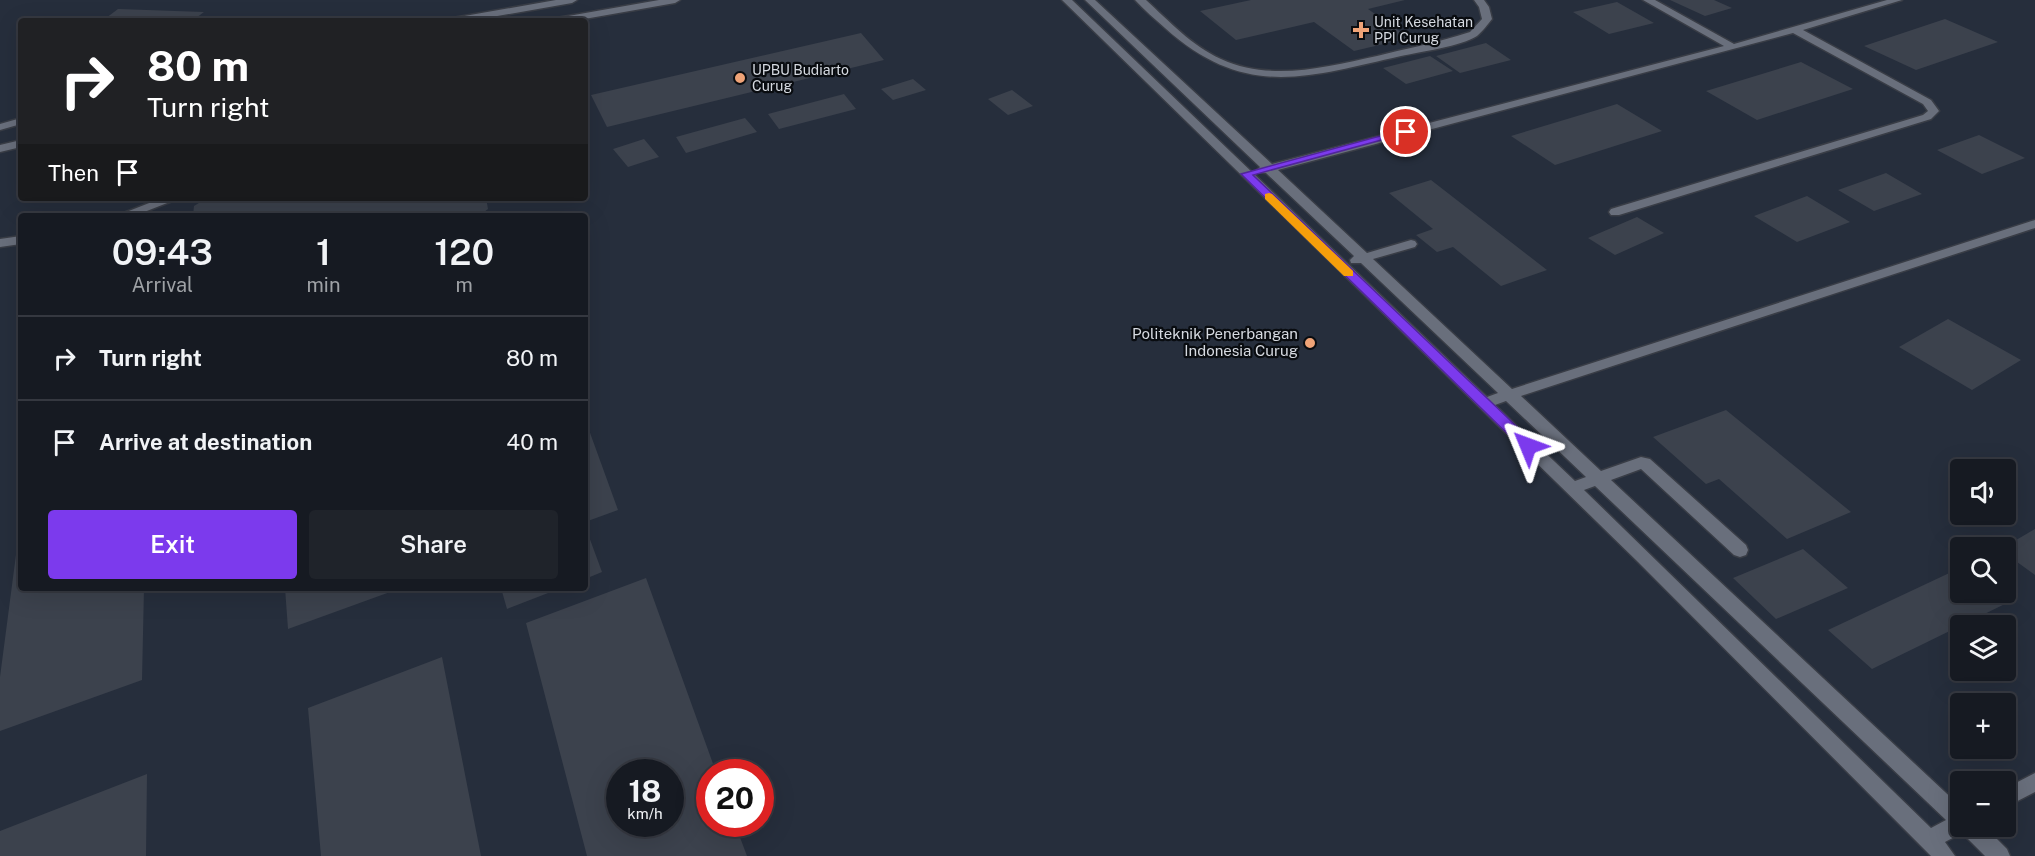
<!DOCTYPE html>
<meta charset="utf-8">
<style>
:root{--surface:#161a22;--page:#1f232a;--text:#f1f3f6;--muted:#9ea1a5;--line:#353840;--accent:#7c3aed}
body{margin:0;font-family:"Public Sans",sans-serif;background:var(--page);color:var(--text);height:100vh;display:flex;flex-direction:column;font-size:22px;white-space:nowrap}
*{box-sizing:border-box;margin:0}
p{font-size:20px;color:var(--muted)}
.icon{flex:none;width:33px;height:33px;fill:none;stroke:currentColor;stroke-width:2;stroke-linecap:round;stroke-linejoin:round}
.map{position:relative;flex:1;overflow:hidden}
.sheet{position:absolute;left:18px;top:213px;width:570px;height:378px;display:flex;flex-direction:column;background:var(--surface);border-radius:6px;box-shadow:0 6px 24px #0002,0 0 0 2px var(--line)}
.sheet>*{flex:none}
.hud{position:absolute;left:18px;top:18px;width:570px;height:183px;border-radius:6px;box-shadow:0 6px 24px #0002,0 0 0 2px var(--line);background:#202124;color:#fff;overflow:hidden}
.buttons{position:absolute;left:1950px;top:459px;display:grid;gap:12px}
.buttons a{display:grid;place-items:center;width:66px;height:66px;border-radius:6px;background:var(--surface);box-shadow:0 6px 24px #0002,0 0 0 2px var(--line);font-size:30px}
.speed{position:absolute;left:606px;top:759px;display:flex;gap:12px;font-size:30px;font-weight:700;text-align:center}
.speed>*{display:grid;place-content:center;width:78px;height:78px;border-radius:50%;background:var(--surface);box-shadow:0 6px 24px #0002,0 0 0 2px var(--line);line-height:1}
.speed small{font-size:15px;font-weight:400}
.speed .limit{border:9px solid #d22;background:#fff;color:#111}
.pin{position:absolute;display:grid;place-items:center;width:51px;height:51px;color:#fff;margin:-26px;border:3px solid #fff;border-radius:50%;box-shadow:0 2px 6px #0007}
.me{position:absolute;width:66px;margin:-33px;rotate:314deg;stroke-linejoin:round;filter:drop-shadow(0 0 4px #0008)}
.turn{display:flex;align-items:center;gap:21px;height:126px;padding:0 30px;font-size:27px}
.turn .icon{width:78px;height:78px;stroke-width:2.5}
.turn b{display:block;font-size:42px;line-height:51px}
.then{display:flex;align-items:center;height:57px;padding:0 30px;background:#0003;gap:12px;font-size:22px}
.eta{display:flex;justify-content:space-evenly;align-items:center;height:102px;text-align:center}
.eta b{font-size:36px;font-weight:600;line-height:42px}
.action{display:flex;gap:12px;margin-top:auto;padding:12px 30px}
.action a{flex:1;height:69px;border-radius:6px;background:var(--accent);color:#fff;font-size:24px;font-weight:600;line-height:69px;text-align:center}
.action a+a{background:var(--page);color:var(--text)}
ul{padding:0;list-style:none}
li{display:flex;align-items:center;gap:18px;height:84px;padding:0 30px;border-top:2px solid var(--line)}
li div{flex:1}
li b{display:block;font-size:22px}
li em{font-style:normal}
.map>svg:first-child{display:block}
.built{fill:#262e3c;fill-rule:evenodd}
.building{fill:#3c424d;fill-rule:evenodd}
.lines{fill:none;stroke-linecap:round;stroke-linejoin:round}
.service-casing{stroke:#393d46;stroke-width:3}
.service{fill:#696f7c;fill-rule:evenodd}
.route{fill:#7c3aed;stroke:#51269a;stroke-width:1.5}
.slow{fill:#f59e0b}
.poi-dot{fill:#efa377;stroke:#090c10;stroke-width:2}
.labels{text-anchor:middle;stroke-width:4.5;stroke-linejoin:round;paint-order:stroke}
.far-poi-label{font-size:14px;fill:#d6dae1;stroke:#090c10;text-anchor:start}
.poi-label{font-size:15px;fill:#d6dae1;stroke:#090c10;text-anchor:end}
</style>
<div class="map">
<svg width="2035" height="856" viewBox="0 0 2035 856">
<rect width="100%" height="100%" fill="#1d222d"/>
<!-- built -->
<path class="built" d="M 0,0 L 2035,0 L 2035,856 L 0,856 ZM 21,21 L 585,21 L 585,198 L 21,198 ZM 21,216 L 585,216 L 585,588 L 21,588 ZM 1960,470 L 2006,470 L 2006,514 L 1960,514 ZM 1960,548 L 2006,548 L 2006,592 L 1960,592 ZM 1960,626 L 2006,626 L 2006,670 L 1960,670 ZM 1960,704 L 2006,704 L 2006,748 L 1960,748 ZM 620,772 L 670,772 L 670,824 L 620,824 ZM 710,772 L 760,772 L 760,824 L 710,824 ZM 1960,782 L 2006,782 L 2006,826 L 1960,826 Z"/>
<!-- building -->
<path class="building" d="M 1251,0 L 1405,0 L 1368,9 L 1409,38 L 1354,51 L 1314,22 L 1236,40 L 1200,11 Z
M 1670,0 L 1714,0 L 1732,8 L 1705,16 Z
M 1617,2 L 1654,23 L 1609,34 L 1573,12 Z
M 118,9 L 204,12 L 192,21 L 102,21 Z
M 1945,19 L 1998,42 L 1916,70 L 1864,46 Z
M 861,33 L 884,60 L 607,127 L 591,95 Z
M 1486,43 L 1511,60 L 1460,73 L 1436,56 Z
M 1430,56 L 1453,71 L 1406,84 L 1383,68 Z
M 1801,62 L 1853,89 L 1757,120 L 1706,91 Z
M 913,79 L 926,90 L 893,100 L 881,89 Z
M 1012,90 L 1033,106 L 1008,115 L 988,99 Z
M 844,94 L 856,109 L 779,129 L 768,114 Z
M 1617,104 L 1662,131 L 1555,165 L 1511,136 Z
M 745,118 L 757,132 L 686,153 L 676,137 Z
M 1979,135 L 2025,158 L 1982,174 L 1937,150 Z
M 644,139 L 659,157 L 628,167 L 613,149 Z
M 1886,173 L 1922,194 L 1874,211 L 1838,190 Z
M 1431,180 L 1547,270 L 1501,286 L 1453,247 L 1437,252 L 1416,235 L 1433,229 L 1389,193 Z
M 1807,196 L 1850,222 L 1797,242 L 1754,216 Z
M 207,198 L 486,198 L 488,209 L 479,216 L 193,216 L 194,206 Z
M 1637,217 L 1664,233 L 1615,255 L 1588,238 Z
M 1948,319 L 2021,360 L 1972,390 L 1899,347 Z
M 1726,410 L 1851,512 L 1787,539 L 1719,479 L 1706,484 L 1653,437 Z
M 585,419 L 618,510 L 585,522 Z
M 20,524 L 21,588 L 144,588 L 142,680 L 0,731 L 0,677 Z
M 2035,529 L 2035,575 L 2006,554 L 2006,546 Z
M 588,534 L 602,572 L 585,579 L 585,535 Z
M 1803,549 L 1848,588 L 1776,619 L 1733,578 Z
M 1960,568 L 1960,592 L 2001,592 L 2011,601 L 1872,669 L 1828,630 Z
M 646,578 L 716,772 L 710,772 L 710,824 L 735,824 L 747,856 L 587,856 L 526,623 ZM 620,772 L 670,772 L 670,824 L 620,824 Z
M 285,588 L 401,588 L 288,629 Z
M 501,588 L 561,588 L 507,609 Z
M 442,657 L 481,856 L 321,856 L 308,708 Z
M 147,774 L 146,856 L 0,856 L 0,831 Z"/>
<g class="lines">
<defs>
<path id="service" d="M 556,0 L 577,0 L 572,3 L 469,21 L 448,21 L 453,18 Z
M 659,0 L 680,0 L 675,3 L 573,21 L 552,21 L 557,18 Z
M 1062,0 L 1072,0 L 1487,397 L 1498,393 L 1361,263 L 1351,263 L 1350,260 L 1354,256 L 1266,173 L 1259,172 L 1257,170 L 1260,167 L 1085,0 L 1095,0 L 1272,164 L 1724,46 L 1643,0 L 1655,0 L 1734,44 L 1887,0 L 1902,0 L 1803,30 L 1931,100 L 1939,111 L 1931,119 L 1619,215 L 1611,215 L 1609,212 L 1611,209 L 1923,115 L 1928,111 L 1923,104 L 1793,33 L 1278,170 L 1367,253 L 1411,240 L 1415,241 L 1417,244 L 1415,247 L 1373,259 L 1512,389 L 2035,220 L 2035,228 L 1521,396 L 1601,471 L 1641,457 L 1650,459 L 1746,545 L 1748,550 L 1746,555 L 1740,557 L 1734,555 L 1641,469 L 1611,480 L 1960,806 L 1960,826 L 1984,826 L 2007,849 L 2010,856 L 1985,856 L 1962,833 L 1945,842 L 1955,856 L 1931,856 L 1638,562 ZM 1506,401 L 1586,477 L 1575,481 L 1495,405 ZM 1595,486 L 1946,820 L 1931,828 L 1584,490 Z
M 1135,0 L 1146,0 C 1169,21 1192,46 1221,59 C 1271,82 1326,67 1377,56 C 1404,49 1431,44 1457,36 L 1470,32 L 1482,19 L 1479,7 L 1474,0 L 1484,0 L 1489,7 L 1492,19 C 1488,24 1482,32 1477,36 C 1462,46 1420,52 1401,56 C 1308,77 1245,100 1165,28 C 1155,19 1144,10 1135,0 Z
M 21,118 L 21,124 L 0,130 L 0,124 Z
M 21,140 L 21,147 L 0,152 L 0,145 Z
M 162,198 L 180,198 L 134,216 L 116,216 Z
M 21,236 L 21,244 L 0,247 L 0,239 Z
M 2035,773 L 2035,792 L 2006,807 L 2006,788 Z"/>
</defs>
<!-- service casing -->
<use href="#service" class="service-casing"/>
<!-- service -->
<use href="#service" class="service"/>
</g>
<!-- route -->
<path class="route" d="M 1402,130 L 1411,132 L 1253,175 L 1533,442 L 1535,446 L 1533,449 L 1523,449 L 1241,174 Z"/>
<!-- slow -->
<path class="slow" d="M 1269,193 L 1272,194 L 1353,271 L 1353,276 L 1344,276 L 1265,199 L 1265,194 Z"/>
<!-- markers -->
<g class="poi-dot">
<path d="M1358 21h6v6h6v6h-6v6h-6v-6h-6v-6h6z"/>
<circle cx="740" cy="78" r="6"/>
<circle cx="1310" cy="343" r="6"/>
</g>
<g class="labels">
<!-- far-poi labels -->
<g class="far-poi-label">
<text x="1374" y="27">Unit Kesehatan<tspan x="1374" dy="16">PPI Curug</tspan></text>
<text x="752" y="75">UPBU Budiarto<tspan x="752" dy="16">Curug</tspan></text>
</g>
<!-- poi labels -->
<g class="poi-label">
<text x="1298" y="339">Politeknik Penerbangan<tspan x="1298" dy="17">Indonesia Curug</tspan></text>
</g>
</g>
</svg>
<div class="buttons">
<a><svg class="icon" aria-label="sound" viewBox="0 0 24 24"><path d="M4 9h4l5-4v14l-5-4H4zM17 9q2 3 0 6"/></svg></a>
<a><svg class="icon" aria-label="search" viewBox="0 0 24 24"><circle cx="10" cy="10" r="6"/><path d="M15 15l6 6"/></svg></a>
<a><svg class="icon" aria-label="layers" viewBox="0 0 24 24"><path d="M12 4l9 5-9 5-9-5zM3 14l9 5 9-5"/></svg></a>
<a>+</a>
<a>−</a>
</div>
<div class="speed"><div>18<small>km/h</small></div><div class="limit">20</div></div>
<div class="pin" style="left:1406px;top:132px;background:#d93025"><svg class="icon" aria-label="arrive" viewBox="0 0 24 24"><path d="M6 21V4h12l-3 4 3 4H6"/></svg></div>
<svg class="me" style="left:1528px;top:446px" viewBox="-20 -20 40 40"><path d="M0-17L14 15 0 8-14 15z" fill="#7c3aed" stroke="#fff" stroke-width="4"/></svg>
<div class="hud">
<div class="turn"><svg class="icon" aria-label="right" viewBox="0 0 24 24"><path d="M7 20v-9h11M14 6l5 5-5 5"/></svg><div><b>80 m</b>Turn right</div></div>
<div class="then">Then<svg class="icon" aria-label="arrive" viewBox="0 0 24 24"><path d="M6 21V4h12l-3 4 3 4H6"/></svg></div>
</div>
<section class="sheet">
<div class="eta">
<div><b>09:43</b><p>Arrival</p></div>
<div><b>1</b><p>min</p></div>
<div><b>120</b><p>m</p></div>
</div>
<ul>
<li><svg class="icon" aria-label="right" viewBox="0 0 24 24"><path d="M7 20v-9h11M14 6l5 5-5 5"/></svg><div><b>Turn right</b></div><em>80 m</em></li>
<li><svg class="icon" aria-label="arrive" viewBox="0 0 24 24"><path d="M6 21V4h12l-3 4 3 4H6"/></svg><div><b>Arrive at destination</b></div><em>40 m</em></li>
</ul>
<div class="action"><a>Exit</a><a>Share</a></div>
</section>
</div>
